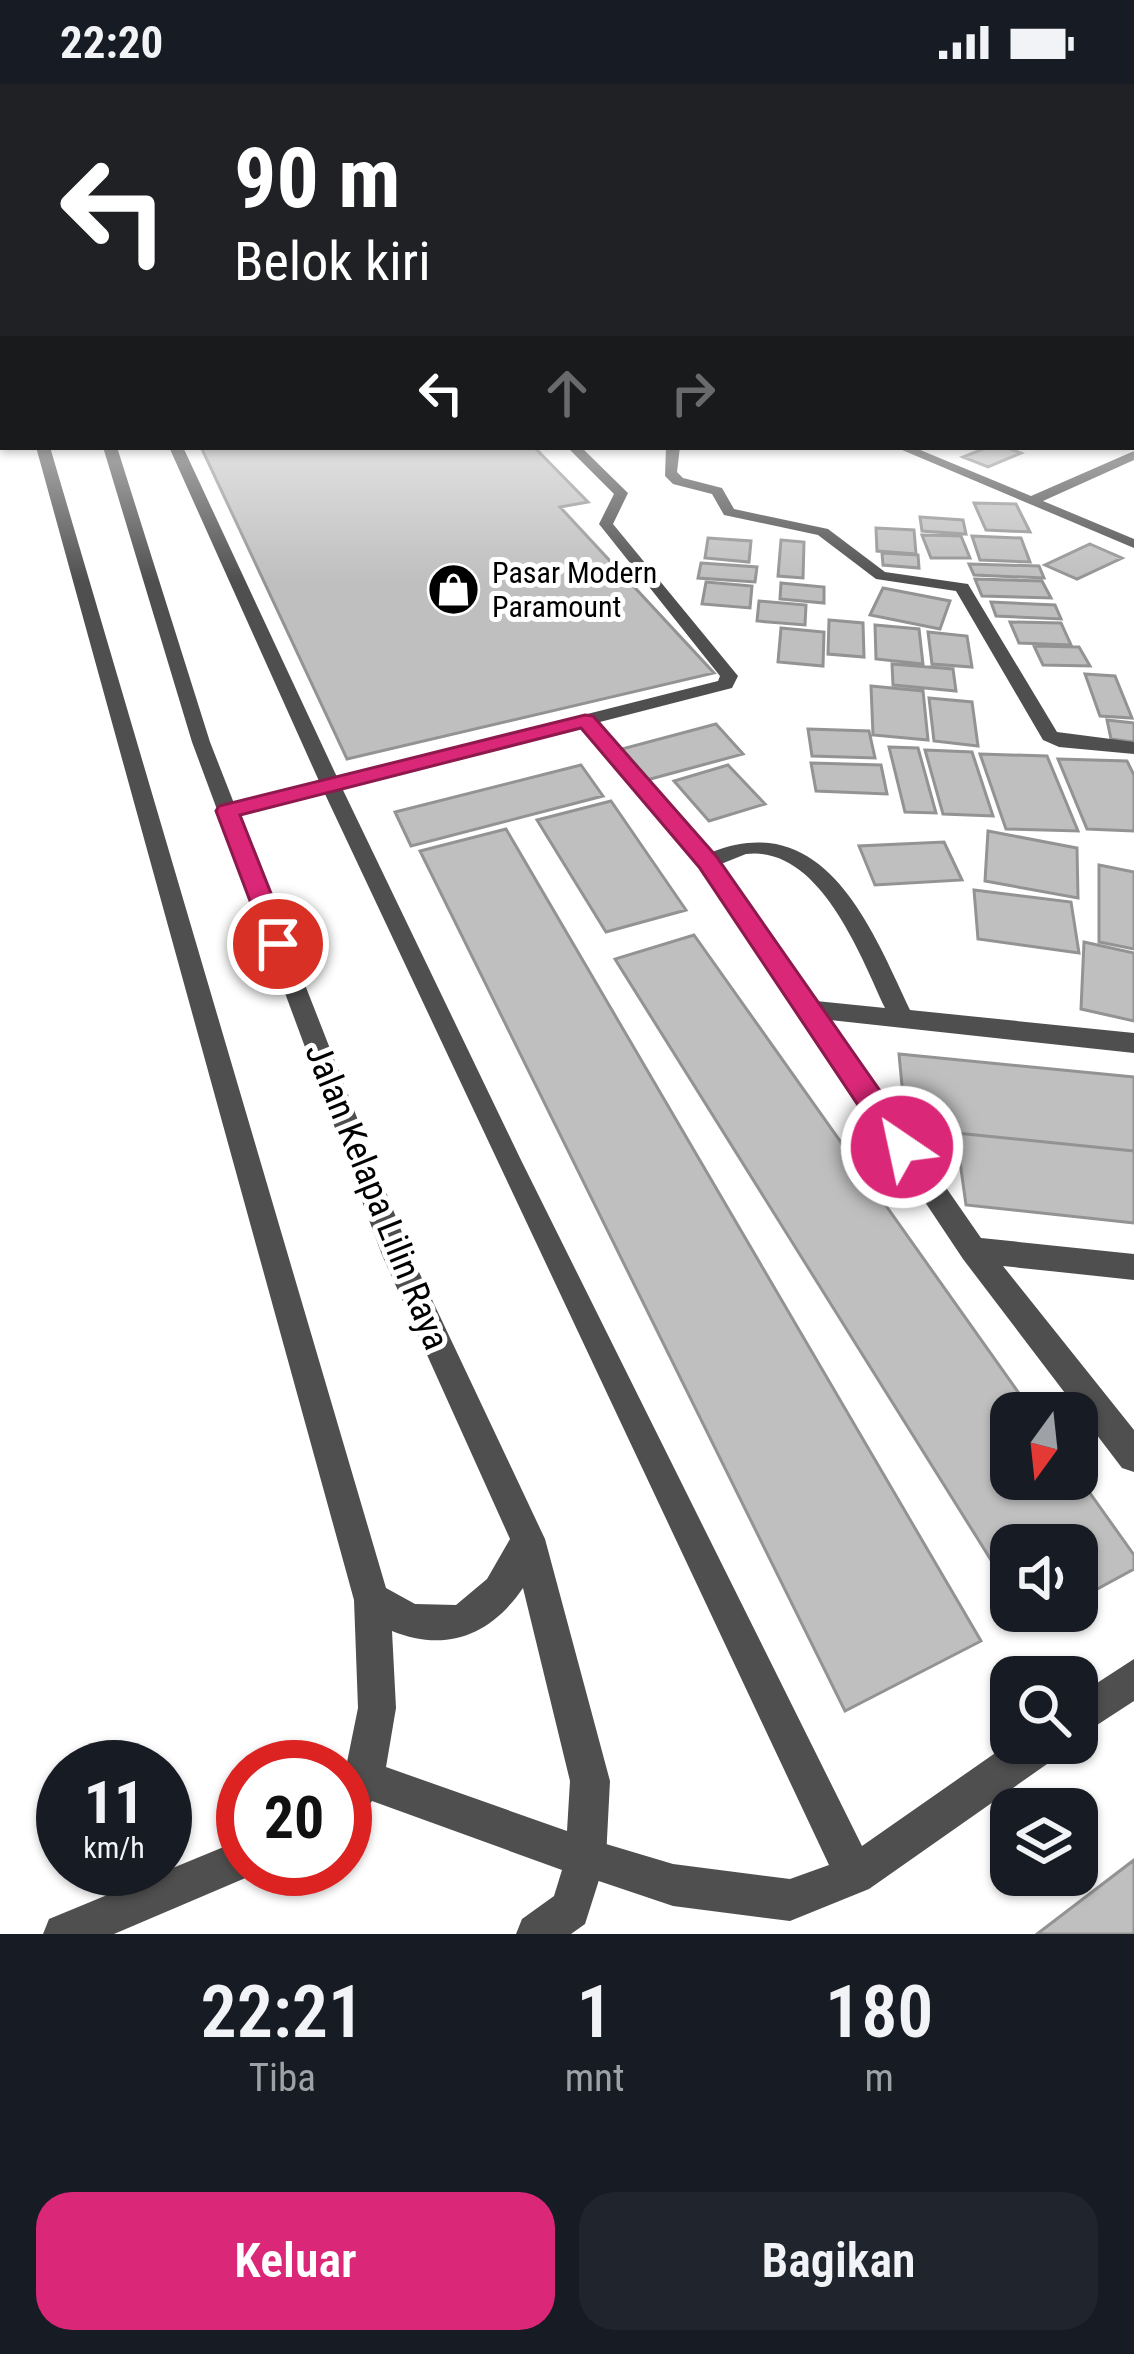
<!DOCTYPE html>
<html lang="id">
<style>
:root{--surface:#171b24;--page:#20242c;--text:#f1f3f6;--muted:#9ea1a6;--accent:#db2777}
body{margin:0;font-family:"Roboto Condensed",sans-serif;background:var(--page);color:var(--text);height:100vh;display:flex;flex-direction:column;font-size:45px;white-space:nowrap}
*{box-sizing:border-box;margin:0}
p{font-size:39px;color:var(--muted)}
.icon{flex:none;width:66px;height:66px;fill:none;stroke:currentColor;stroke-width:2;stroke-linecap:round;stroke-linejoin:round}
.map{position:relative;height:1850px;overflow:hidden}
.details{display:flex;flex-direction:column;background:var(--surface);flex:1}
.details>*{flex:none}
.top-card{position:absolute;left:0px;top:0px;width:1134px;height:366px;box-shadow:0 3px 9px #0004;background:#202124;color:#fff;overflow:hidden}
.needle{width:78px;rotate:195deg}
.tools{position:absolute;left:990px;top:1308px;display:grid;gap:24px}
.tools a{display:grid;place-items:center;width:108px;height:108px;border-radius:24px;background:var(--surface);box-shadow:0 3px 9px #0004;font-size:60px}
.speed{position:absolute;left:36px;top:1656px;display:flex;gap:24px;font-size:60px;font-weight:700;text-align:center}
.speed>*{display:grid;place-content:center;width:156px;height:156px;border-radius:50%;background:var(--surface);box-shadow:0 3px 9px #0004;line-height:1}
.speed small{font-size:30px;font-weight:400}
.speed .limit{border:18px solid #d22;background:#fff;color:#111}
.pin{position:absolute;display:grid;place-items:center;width:102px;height:102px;color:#fff;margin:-51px;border:6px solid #fff;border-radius:50%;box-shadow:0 3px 12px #0007}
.me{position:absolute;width:132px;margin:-66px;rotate:326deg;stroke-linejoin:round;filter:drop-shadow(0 0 9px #0008)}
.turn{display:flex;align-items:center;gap:42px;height:252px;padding:0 36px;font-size:54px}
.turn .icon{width:156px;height:156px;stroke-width:2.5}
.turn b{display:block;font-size:84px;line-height:102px}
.lanes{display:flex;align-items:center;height:114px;padding:0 36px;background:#0003;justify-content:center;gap:60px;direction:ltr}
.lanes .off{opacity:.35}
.eta{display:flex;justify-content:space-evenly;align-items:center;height:204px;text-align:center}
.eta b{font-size:72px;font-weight:600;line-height:84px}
.cta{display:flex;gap:24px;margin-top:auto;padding:24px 36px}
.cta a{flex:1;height:138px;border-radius:36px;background:var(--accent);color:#fff;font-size:48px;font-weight:600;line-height:138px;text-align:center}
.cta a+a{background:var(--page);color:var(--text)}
.status{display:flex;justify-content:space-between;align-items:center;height:84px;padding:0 60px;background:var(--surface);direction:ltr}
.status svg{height:33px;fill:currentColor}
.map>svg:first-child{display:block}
.building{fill:#bfbfbf;stroke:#939393;stroke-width:3}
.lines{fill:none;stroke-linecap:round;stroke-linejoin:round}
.service{fill:#4f4f4f;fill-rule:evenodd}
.minor{fill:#4f4f4f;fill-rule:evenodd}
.tertiary{fill:#4f4f4f;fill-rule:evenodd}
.route{fill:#db2777;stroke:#8e194d;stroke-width:3}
.labels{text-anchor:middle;stroke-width:10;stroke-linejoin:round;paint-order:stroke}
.far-poi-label{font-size:30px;fill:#000;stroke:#fff;text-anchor:start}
.street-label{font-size:36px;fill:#000;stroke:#fff}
</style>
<div class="status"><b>22:20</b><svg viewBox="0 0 49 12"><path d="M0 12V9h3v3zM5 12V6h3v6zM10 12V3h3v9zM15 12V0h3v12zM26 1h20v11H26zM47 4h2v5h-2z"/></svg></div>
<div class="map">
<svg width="1134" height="1850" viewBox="0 0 1134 1850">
<rect width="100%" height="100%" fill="#fff"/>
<!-- building -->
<path class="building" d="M 201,363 L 534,363 L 588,418 L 560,423 L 714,589 L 347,675 Z
M 988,363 L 1005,363 L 1021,369 L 988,383 L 963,373 Z
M 974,419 L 1016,420 L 1030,448 L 986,446 Z
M 920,433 L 963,436 L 966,450 L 922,447 Z
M 876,444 L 914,446 L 916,470 L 877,467 Z
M 922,451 L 961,452 L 970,474 L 931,474 Z
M 972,452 L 1021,454 L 1030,478 L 980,476 Z
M 708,454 L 751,457 L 749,478 L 705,474 Z
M 781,456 L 804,458 L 803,494 L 778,492 Z
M 1090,460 L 1122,474 L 1077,495 L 1045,481 Z
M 882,469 L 918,471 L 919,484 L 883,481 Z
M 701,479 L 757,483 L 755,498 L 698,494 Z
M 969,480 L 1039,482 L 1044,494 L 974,491 Z
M 975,495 L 1042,497 L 1051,514 L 982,512 Z
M 706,498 L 752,502 L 750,524 L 702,520 Z
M 781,499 L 824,503 L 824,519 L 780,515 Z
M 883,504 L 950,517 L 940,545 L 870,531 Z
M 759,517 L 806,521 L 805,541 L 757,537 Z
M 991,518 L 1055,521 L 1061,535 L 996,532 Z
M 829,536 L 863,539 L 864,573 L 828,570 Z
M 1010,538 L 1061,539 L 1071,561 L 1019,559 Z
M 875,541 L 919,545 L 923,580 L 876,575 Z
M 781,544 L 824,548 L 823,582 L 778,578 Z
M 928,548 L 967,552 L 972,583 L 932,580 Z
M 1034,562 L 1079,563 L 1090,582 L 1043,581 Z
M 892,580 L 953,585 L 956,607 L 893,601 Z
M 1085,590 L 1115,592 L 1132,634 L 1100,632 Z
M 871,602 L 923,607 L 928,656 L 873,651 Z
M 929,614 L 972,618 L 978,662 L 934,657 Z
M 1107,636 L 1134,639 L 1134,658 L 1111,655 Z
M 716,640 L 743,670 L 643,697 L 618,666 Z
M 808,645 L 869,647 L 875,674 L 812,672 Z
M 889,663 L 918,664 L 936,729 L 905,728 Z
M 925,666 L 972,668 L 993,732 L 943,730 Z
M 980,670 L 1047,672 L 1078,747 L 1006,745 Z
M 1058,675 L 1127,677 L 1134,691 L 1134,747 L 1087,745 Z
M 811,679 L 881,681 L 887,710 L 816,707 Z
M 581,681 L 603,712 L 411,762 L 395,728 Z
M 728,681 L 765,720 L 709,737 L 674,697 Z
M 611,717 L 686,826 L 606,848 L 537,736 Z
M 506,745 L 981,1557 L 845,1627 L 420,767 Z
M 988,747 L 1077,764 L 1078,814 L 985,797 Z
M 944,758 L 962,796 L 875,801 L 859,762 Z
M 1099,781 L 1134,788 L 1134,865 L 1099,858 Z
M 974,806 L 1071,818 L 1079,869 L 978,855 Z
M 694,851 L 1033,1329 L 1011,1329 L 1011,1395 L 1077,1395 L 1077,1391 L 1134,1471 L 1134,1485 L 1077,1516 L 1077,1461 L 1011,1461 L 1011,1508 L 615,875 Z
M 1084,858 L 1134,869 L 1134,937 L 1081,925 Z
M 899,970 L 1134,993 L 1134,1067 L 906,1044 Z
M 956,1049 L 1134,1067 L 1134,1139 L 966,1121 Z
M 1134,1776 L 1134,1850 L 1037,1850 Z"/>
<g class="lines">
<!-- service -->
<path class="service" d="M 1131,292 L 1134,292 L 1134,300 L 1131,300 Z
M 169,363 L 183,363 L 337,693 L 718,597 L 720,592 L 599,440 L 614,410 L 567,363 L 581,363 L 628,409 L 613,440 L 738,592 L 732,604 L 596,639 L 712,768 C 825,724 871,843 910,926 L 1134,949 L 1134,969 L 830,936 L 981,1154 L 1134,1170 L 1134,1196 L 1003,1182 L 1134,1346 L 1134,1388 L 1122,1384 L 963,1175 L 701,782 L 580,643 L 342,704 L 520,1074 L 862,1762 L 1011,1658 L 1062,1659 L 1057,1673 L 869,1805 L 790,1837 L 673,1822 L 572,1788 L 566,1774 L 572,1760 L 586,1754 L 673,1780 L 790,1795 L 829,1781 L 324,708 L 227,733 L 217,727 L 220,722 L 319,697 ZM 746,770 C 819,761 860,870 885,924 L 816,917 L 721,780 Z
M 1134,1575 L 1134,1617 L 1077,1654 L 1077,1612 Z"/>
<!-- minor -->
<path class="minor" d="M 1131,265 L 1134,265 L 1134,272 L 1131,272 Z
M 666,363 L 680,363 L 677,388 L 683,394 L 722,404 L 734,425 L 828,445 L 885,488 L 968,500 L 1057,648 L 1134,658 L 1134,670 L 1059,663 L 1043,656 L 956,507 L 876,495 L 818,451 L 724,431 L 712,410 L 673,400 L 665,392 Z
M 895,363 L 913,363 L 1031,412 L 1134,367 L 1134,376 L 1043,417 L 1134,455 L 1134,464 Z"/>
<!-- tertiary -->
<path class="tertiary" d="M 36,363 L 50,363 L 386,1504 L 415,1520 L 456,1521 L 487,1495 L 510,1455 L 382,1171 L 192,658 L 103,363 L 117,363 L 210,658 L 410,1169 L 545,1455 L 610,1697 L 606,1774 L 585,1840 L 571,1850 L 516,1850 L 522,1835 L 554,1812 L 562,1786 L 372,1717 L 359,1736 L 345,1742 L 345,1688 L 358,1624 L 354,1516 ZM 523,1504 L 570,1697 L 567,1747 L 386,1683 L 396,1624 L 392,1547 C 446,1569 491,1551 523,1504 Z
M 243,1755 L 243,1785 L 259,1785 L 257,1789 L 114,1850 L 43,1850 L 49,1835 Z"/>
</g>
<!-- sky -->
<linearGradient id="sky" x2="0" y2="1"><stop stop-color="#8aabca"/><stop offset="0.48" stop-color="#fff"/><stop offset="1" stop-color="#fff" stop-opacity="0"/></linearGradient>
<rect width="1134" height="498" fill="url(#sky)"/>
<!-- route -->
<path class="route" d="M 585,631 L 593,632 L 716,772 L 913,1054 L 918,1063 L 913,1072 L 902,1076 L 892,1072 L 699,783 L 581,644 L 240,731 L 291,860 L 287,867 L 269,867 L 216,727 L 219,722 Z"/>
<!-- icons -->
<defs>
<symbol id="shop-disc" viewBox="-11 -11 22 22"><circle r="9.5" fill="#000" stroke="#fff"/><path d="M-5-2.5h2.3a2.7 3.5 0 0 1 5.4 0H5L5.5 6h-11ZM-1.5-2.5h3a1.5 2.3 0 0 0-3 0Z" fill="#fff"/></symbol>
</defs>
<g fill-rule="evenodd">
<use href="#shop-disc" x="424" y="476" width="59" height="59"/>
</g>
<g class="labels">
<!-- far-poi labels -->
<g class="far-poi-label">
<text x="492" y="499">Pasar Modern<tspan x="492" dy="34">Paramount</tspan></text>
</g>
<!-- street labels -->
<g class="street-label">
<text transform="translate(378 1112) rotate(68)" y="13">Jalan Kelapa Lilin Raya</text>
</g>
</g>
</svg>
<div class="tools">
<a><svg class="needle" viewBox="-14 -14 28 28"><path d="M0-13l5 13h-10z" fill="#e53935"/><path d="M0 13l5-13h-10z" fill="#9ea1a6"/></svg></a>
<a><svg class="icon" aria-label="sound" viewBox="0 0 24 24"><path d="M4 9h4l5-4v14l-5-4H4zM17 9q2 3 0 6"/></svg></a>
<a><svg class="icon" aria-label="search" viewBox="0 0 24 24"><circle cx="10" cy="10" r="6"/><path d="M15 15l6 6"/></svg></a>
<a><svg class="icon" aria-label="layers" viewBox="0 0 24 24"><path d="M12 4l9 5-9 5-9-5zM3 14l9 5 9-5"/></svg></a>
</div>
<div class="speed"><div>11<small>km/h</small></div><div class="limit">20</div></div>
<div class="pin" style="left:278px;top:860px;background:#d93025"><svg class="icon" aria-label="arrive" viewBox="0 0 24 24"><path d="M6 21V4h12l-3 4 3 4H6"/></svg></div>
<svg class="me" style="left:902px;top:1063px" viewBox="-20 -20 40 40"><circle r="17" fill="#db2777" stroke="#fff" stroke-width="3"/><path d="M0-11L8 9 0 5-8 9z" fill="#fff"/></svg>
<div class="top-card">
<div class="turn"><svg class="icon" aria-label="left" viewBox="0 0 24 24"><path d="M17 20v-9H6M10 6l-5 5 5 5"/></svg><div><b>90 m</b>Belok kiri</div></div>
<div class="lanes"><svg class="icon" aria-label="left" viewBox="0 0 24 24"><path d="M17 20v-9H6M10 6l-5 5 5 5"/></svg><svg class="icon off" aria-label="ahead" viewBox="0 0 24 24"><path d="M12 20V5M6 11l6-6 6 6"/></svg><svg class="icon off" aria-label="right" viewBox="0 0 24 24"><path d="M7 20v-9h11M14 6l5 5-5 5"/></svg></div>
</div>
</div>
<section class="details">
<div class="eta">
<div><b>22:21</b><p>Tiba</p></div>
<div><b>1</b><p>mnt</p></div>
<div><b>180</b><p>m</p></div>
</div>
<div class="cta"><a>Keluar</a><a>Bagikan</a></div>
</section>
